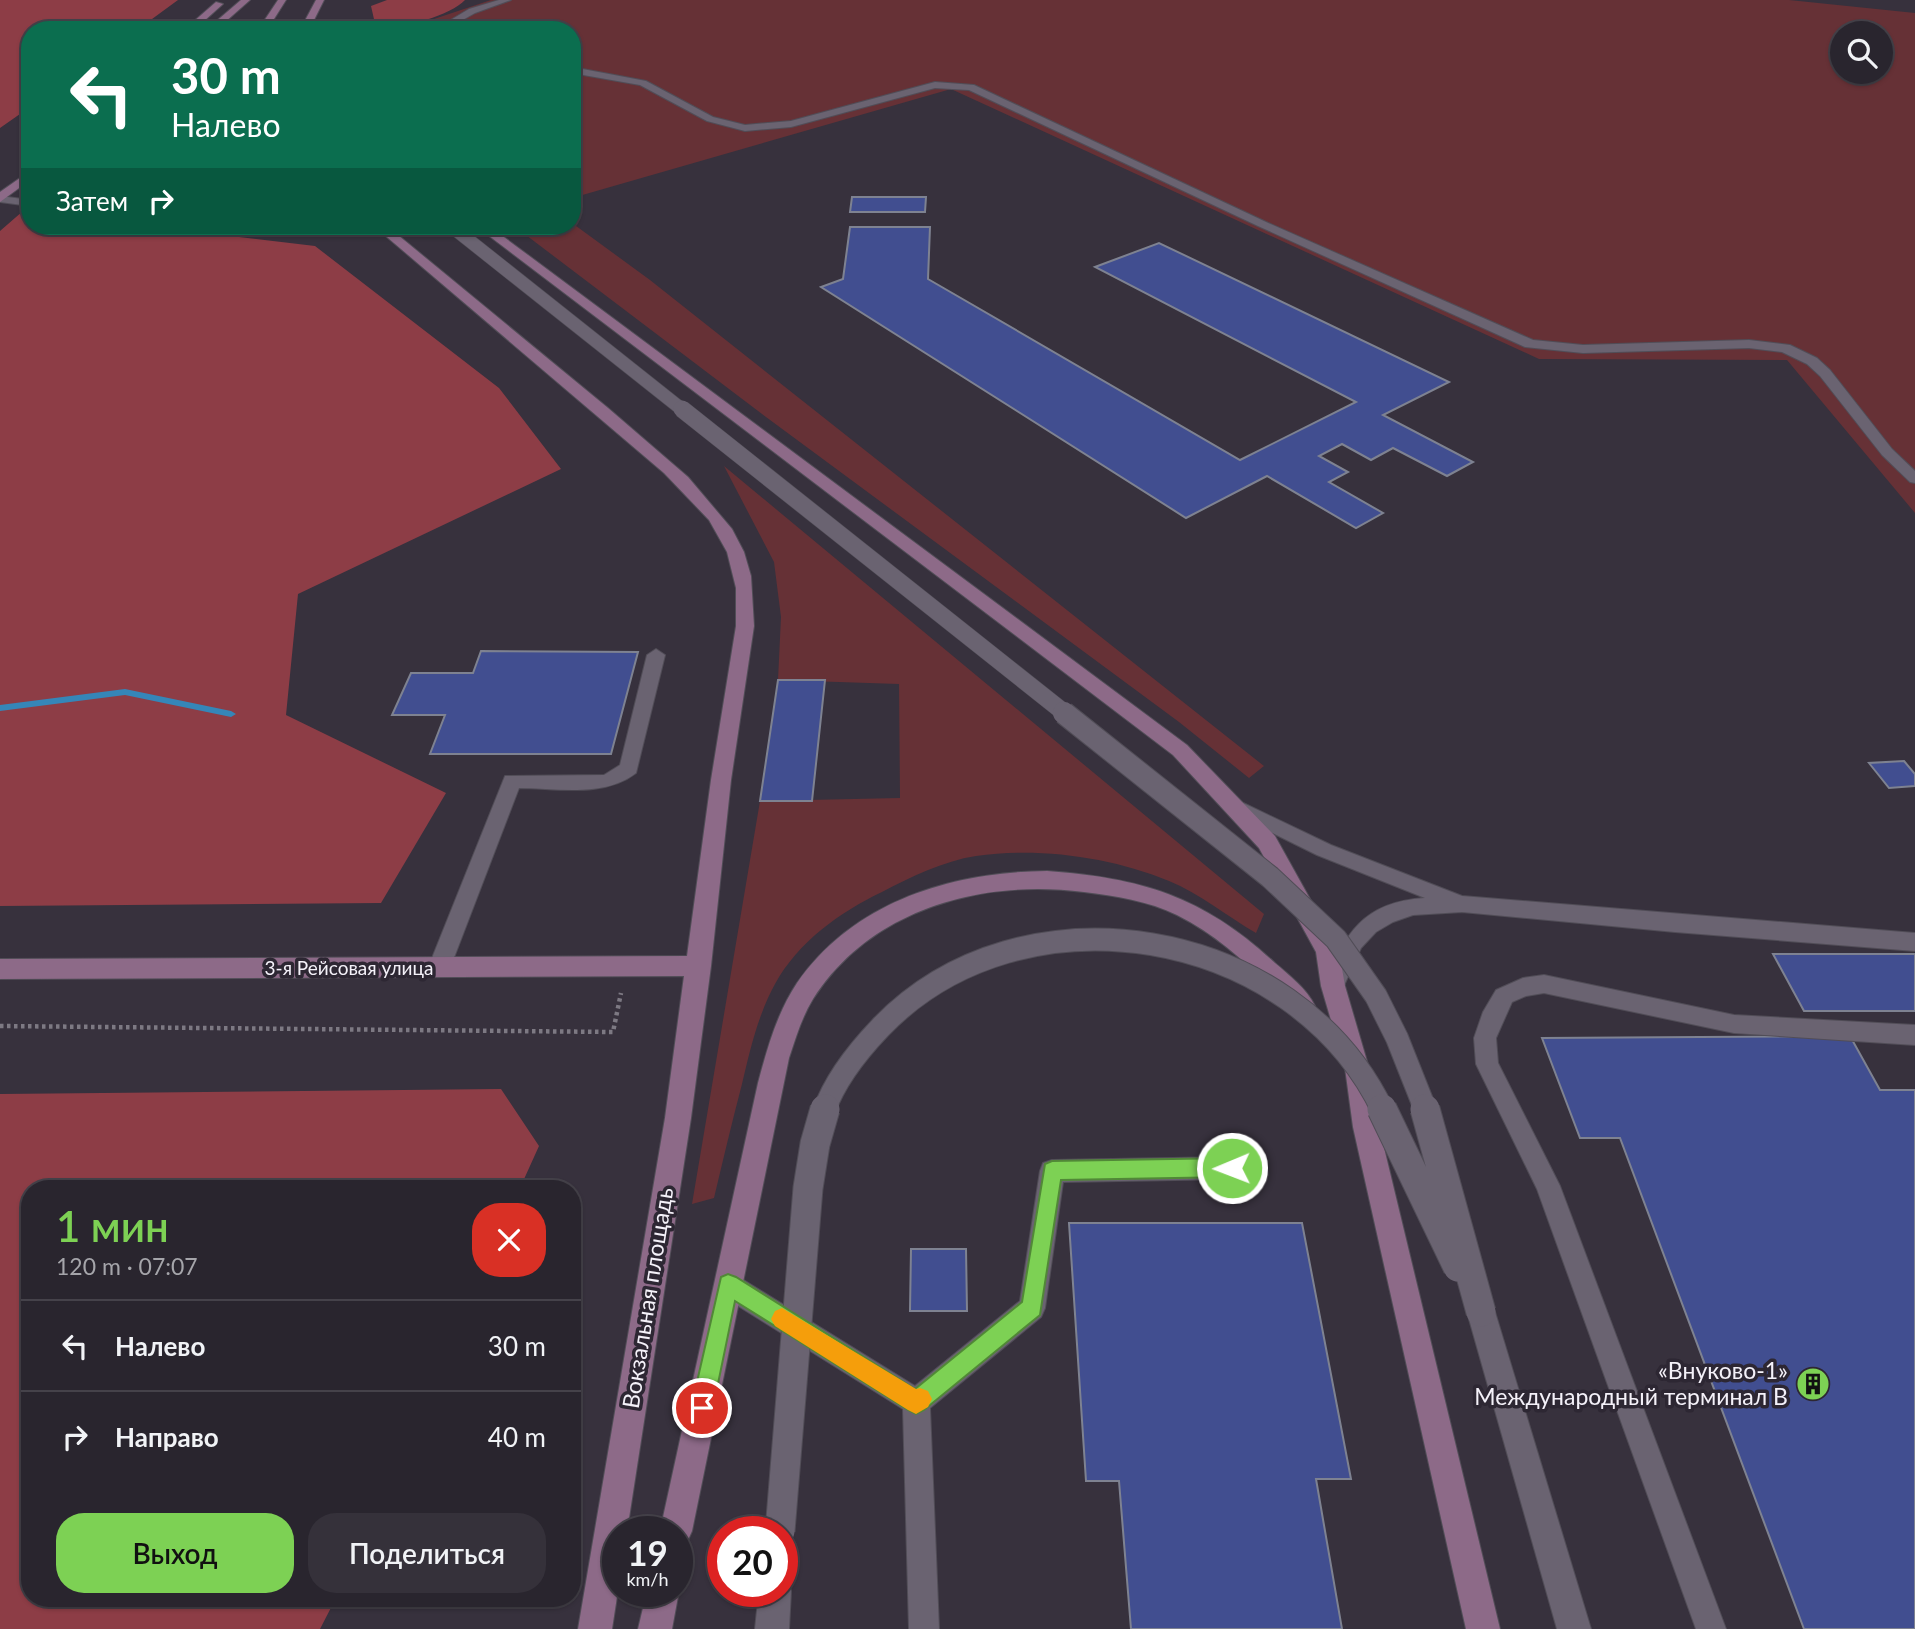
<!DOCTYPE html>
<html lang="ru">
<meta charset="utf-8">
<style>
:root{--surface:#29252e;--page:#35313a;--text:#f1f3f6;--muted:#a5a5aa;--line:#45424a;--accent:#7dd154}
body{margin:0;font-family:Lato,sans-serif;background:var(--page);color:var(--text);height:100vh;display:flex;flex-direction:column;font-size:26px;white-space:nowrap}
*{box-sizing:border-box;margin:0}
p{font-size:23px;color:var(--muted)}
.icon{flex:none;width:38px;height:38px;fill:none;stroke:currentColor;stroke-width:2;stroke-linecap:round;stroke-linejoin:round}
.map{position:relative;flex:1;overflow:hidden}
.drawer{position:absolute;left:21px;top:1180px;width:560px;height:427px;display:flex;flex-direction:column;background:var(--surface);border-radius:28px;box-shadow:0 2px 5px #0004,0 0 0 2px var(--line)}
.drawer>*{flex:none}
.hud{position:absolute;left:21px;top:21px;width:560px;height:214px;border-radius:28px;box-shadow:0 2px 5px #0004,0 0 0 2px var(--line);background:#0b6e4f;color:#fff;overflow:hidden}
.controls{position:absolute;left:1830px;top:21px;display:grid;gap:14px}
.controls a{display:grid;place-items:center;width:63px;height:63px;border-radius:50%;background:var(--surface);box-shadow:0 2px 5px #0004,0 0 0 2px var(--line);font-size:35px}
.speed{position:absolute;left:602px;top:1516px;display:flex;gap:14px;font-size:35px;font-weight:700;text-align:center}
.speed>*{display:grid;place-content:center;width:91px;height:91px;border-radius:50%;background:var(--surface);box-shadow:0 2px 5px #0004,0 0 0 2px var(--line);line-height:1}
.speed small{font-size:18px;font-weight:400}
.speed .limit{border:10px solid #d22;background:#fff;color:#111}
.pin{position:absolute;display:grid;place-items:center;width:60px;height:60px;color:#fff;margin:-30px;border:4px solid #fff;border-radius:50%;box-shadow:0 2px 7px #0007}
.me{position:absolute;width:77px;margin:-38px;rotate:269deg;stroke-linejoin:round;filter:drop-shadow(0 0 5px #0008)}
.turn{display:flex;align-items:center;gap:24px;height:147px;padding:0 35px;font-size:32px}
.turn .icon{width:91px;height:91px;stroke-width:2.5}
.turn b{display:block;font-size:49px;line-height:60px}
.then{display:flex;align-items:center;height:66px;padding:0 35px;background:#0003;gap:14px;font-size:26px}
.round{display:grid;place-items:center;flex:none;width:74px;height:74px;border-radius:28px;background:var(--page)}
.summary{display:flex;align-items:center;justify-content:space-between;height:119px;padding:0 35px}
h1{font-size:42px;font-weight:600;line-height:52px;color:var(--accent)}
.button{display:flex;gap:14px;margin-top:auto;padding:14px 35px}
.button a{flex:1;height:80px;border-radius:28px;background:var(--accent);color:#111;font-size:28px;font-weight:600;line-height:80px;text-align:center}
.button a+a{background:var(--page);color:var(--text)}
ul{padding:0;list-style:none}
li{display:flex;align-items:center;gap:21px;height:91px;padding:0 35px;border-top:2px solid var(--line)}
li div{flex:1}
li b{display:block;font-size:26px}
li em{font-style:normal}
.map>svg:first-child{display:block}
.green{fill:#663136;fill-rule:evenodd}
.forest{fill:#8d3d46}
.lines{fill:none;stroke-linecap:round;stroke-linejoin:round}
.stream{fill:#3586b8;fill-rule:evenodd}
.building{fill:#414e90;stroke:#7e8291;stroke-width:2}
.service-casing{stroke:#514d57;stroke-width:2}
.tertiary-casing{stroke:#514d57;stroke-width:2}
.secondary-casing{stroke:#514d57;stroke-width:2}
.path{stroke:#7d7983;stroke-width:4.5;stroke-dasharray:3.5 3.5;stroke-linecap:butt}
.service{fill:#6a6371;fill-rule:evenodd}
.tertiary{fill:#6a6371;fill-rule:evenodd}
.secondary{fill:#8d6a88;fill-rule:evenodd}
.tertiary-bridge-far3-casing{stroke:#514d57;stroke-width:14;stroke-linecap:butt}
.tertiary-bridge-far2-casing{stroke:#514d57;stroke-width:18;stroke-linecap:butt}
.tertiary-bridge-far1-casing{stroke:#514d57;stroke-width:24;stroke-linecap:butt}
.tertiary-bridge-casing{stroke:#514d57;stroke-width:31;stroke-linecap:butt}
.tertiary-bridge-far3{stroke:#6a6371;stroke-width:13}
.tertiary-bridge-far2{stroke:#6a6371;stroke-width:17}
.tertiary-bridge-far1{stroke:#6a6371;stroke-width:22}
.tertiary-bridge{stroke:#6a6371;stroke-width:29}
.route{fill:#7dd154;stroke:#518837;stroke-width:2}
.slow{fill:#f59e0b}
.labels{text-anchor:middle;stroke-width:7;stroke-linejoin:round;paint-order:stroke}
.street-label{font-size:19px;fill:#f4f1f9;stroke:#2d2733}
.near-street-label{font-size:23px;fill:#f4f1f9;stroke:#2d2733}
.near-poi-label{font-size:23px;fill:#f4f1f9;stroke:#2d2733;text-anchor:end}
</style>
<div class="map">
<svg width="1915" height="1629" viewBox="0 0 1915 1629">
<rect width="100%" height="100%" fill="#37313d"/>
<!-- green -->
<path class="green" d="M 491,0 L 1789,0 L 1915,13 L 1915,513 L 1787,360 L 1539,359 L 951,89 L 572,198 L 572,30 L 401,30 ZM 1843,33 L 1881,33 L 1881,72 L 1843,72 Z
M 572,223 L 650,280 L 1264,766 L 1249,778 L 1179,722 L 766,417 L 514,226 L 572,226 Z
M 724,466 L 1264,914 L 1256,933 C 1228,917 1199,893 1169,881 C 1111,857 1039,847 976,856 C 943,861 911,877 882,892 C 840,912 798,942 775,984 C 758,1015 750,1050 742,1084 C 732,1122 723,1160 714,1198 L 692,1204 L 760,801 L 900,798 L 899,684 L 778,680 L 781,617 L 774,562 Z"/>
<!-- forest -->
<path class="forest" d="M 0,0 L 178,0 L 137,30 L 30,30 L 30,107 L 0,128 Z
M 387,0 L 465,0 C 450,16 398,30 376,28 L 371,6 Z
M 23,211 L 30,212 L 30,226 L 146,226 L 315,246 L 499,388 L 561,469 L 298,594 L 286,715 L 446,793 L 381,903 L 0,906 L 0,231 Z
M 501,1089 L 539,1146 L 520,1188 L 30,1188 L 30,1598 L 336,1598 L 320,1629 L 0,1629 L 0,1094 Z"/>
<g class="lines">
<!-- stream -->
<path class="stream" d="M 125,689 L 231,711 L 236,714 L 231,717 L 125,695 L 0,711 L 0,705 Z"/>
</g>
<!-- building -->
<path class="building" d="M 852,197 L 926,197 L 925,212 L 850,212 Z
M 850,227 L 930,227 L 928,279 L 1240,460 L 1356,402 L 1095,267 L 1159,243 L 1449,382 L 1383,415 L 1473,462 L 1447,476 L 1393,448 L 1371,460 L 1342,444 L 1319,456 L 1348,472 L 1329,482 L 1383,513 L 1356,528 L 1267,476 L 1186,518 L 821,287 L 843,279 Z
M 481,651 L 638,652 L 611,754 L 430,754 L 445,715 L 392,715 L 411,673 L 473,673 Z
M 778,680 L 825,680 L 812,801 L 760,801 Z
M 1904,761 L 1915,774 L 1915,786 L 1889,788 L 1869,763 Z
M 1773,954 L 1915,954 L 1915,1011 L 1804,1011 Z
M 1850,1036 L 1880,1090 L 1915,1090 L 1915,1629 L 1804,1629 L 1620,1138 L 1580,1138 L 1542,1038 Z
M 1069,1223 L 1302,1223 L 1351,1479 L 1316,1479 L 1342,1629 L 1131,1629 L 1119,1481 L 1086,1481 Z
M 911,1249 L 966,1249 L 967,1311 L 910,1311 Z"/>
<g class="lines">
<defs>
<path id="service" d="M 499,0 L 511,0 L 475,13 L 445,30 L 434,30 L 469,9 Z
M 572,67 L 646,81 L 713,117 L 745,125 L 791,121 L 935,82 L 974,85 L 1266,222 L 1533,340 L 1583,345 L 1749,340 L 1790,345 L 1817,358 L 1830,370 L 1892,449 L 1915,471 L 1915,483 L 1910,482 L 1882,455 L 1820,376 L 1807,364 L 1782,352 L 1749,348 L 1583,353 L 1525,347 L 1258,226 L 969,90 L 935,88 L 791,127 L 745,131 L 707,121 L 640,85 L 572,73 Z
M 0,196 L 30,200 L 30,206 L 0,202 Z
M 198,226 L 290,226 L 261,234 L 204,229 Z
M 656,649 L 665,655 L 636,773 C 604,798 557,788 519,788 L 450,968 L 447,974 L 439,977 L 431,974 L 428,968 L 505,776 L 604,775 L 620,765 L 647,655 Z
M 1237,800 L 1331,845 L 1462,896 L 1915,933 L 1915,951 L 1675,932 L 1462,912 L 1413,915 L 1393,922 L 1376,932 L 1361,948 L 1341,992 L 1333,995 L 1325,992 L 1322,986 C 1346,935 1361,902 1425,898 L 1317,855 L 1230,812 L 1227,807 L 1230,802 Z
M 1544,975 L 1734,1015 L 1915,1025 L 1915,1045 L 1734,1033 L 1544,993 L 1526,996 L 1512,1002 L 1496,1038 L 1498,1063 L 1560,1186 L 1726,1629 L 1696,1629 L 1537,1189 L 1476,1064 L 1474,1038 L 1483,1012 L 1496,990 L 1523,978 Z
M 1232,1157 L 1241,1160 L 1244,1168 L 1241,1176 L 1232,1179 L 1063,1182 L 1045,1308 L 1041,1317 L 930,1408 L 939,1629 L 909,1629 L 903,1409 L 719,1294 L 715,1285 L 719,1276 L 728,1272 L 737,1276 L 915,1386 L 1020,1301 L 1040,1171 L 1043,1163 L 1052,1160 Z"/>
<path id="tertiary" d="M 1481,1298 L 1491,1302 L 1495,1312 L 1591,1629 L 1557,1629 L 1467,1312 L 1471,1302 Z
M 782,1578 L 787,1579 L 791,1591 L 789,1629 L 755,1629 L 759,1591 L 782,1591 Z"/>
<path id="secondary" d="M 241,0 L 250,0 L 216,30 L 206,30 Z
M 278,0 L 286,0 L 267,30 L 258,30 Z
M 316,0 L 324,0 L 309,30 L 300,30 Z
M 216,2 L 223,4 L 194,30 L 184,30 Z
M 30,171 L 30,180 L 0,202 L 0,192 Z
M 374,226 L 387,226 L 608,408 L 688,477 L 732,529 L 744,552 L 751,576 L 754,626 L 731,780 L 711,966 L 691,1118 L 627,1531 L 618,1531 L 618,1590 L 612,1629 L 578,1629 L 665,1118 L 684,976 L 0,979 L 0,959 L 687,956 L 711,780 L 736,626 L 736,588 L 727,552 L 709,520 L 664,473 Z
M 476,226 L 489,226 L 1187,745 L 1275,836 L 1339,951 L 1345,986 L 1369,1068 L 1379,1127 L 1500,1629 L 1466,1629 L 1353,1127 L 1345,1068 L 1321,986 L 1316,952 L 1259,848 L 1173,755 Z
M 1047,871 C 1143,878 1204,897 1275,963 C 1289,975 1307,989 1315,1006 L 1311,1013 L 1303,1016 L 1295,1013 C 1261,976 1222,937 1177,915 C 1149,901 1115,896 1084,892 C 983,879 871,908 813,999 C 802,1017 796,1037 789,1058 L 692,1531 L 687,1542 L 677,1546 L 677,1531 L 660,1531 L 758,1083 C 767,1049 777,1013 797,983 C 854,901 952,872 1047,871 Z
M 677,1586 L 679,1591 L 672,1629 L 638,1629 L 647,1591 L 677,1591 Z"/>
</defs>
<!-- service casing -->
<use href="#service" class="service-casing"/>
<!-- tertiary casing -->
<use href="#tertiary" class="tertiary-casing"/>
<!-- secondary casing -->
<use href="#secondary" class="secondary-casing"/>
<!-- path -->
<path class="path" d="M 0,1026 L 613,1032 L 621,993"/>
<!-- service -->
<use href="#service" class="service"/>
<!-- tertiary -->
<use href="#tertiary" class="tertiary"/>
<!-- secondary -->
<use href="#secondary" class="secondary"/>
<defs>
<path id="tertiary-bridge-far3" d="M 451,226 L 684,411"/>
<path id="tertiary-bridge-far2" d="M 682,409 L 1066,714"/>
<path id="tertiary-bridge-far1" d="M 1064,713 L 1270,877 L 1336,939 L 1376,996 L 1397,1038 L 1426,1111
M 824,1111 C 835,1080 858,1051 880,1028 C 1022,879 1295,926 1383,1111"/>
<path id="tertiary-bridge" d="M 1382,1109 L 1458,1267
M 1425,1109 L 1481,1312
M 780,1531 L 808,1188 L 815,1144 L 825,1109"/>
</defs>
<!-- tertiary-bridge-far3 casing -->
<use href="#tertiary-bridge-far3" class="tertiary-bridge-far3-casing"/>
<!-- tertiary-bridge-far2 casing -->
<use href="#tertiary-bridge-far2" class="tertiary-bridge-far2-casing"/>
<!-- tertiary-bridge-far1 casing -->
<use href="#tertiary-bridge-far1" class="tertiary-bridge-far1-casing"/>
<!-- tertiary-bridge casing -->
<use href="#tertiary-bridge" class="tertiary-bridge-casing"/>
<!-- tertiary-bridge-far3 -->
<use href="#tertiary-bridge-far3" class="tertiary-bridge-far3"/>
<!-- tertiary-bridge-far2 -->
<use href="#tertiary-bridge-far2" class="tertiary-bridge-far2"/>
<!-- tertiary-bridge-far1 -->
<use href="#tertiary-bridge-far1" class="tertiary-bridge-far1"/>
<!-- tertiary-bridge -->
<use href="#tertiary-bridge" class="tertiary-bridge"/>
</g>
<!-- route -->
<path class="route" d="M 1232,1158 L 1239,1161 L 1242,1168 L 1239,1174 L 1232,1177 L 1061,1180 L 1040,1315 L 924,1410 L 916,1414 L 908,1410 L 735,1301 L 713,1408 L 710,1416 L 702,1419 L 694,1416 L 691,1408 L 721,1277 L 728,1274 L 736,1277 L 915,1389 L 1022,1302 L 1045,1164 L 1052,1161 Z"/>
<!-- slow -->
<path class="slow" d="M 782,1308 L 916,1389 L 920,1388 L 928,1391 L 932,1399 L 928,1407 L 916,1414 L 908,1410 L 775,1326 L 771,1319 L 775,1311 Z"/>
<!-- icons -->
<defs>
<symbol id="building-disc" viewBox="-11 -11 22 22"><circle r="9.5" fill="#7dd154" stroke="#2d2733"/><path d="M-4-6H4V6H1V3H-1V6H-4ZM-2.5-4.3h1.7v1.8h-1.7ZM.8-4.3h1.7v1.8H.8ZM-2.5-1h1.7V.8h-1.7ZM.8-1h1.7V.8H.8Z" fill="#111"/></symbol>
</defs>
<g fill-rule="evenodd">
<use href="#building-disc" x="1794" y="1365" width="38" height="38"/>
</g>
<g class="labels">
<!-- street labels -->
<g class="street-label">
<text x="349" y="975">3-я Рейсовая улица</text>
</g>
<!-- near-street labels -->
<g class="near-street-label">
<text transform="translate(648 1298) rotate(-81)" y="8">Вокзальная площадь</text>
</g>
<!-- near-poi labels -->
<g class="near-poi-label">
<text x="1788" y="1379">«Внуково-1»<tspan x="1788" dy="26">Международный терминал B</tspan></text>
</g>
</g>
</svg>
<div class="controls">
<a><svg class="icon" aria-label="search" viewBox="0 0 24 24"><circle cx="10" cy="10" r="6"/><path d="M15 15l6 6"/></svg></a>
</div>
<div class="speed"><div>19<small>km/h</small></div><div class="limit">20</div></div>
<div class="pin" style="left:702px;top:1408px;background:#d93025"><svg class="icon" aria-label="arrive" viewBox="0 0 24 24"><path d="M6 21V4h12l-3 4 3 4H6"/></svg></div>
<svg class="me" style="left:1232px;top:1168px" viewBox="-20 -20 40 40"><circle r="17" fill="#7dd154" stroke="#fff" stroke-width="3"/><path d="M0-11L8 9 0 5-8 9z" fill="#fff"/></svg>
<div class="hud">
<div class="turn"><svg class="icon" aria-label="left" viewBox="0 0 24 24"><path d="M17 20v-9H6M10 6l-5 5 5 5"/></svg><div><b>30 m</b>Налево</div></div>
<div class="then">Затем<svg class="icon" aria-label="right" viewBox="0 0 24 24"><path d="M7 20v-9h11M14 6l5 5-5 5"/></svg></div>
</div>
<section class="drawer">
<div class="summary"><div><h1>1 мин</h1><p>120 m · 07:07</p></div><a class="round" style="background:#d93025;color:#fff"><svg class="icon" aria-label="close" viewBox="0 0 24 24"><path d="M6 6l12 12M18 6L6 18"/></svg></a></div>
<ul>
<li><svg class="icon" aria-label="left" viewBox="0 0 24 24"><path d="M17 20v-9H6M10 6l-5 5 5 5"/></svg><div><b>Налево</b></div><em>30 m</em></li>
<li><svg class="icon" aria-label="right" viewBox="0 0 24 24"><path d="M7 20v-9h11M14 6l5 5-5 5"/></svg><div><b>Направо</b></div><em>40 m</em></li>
</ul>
<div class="button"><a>Выход</a><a>Поделиться</a></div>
</section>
</div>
